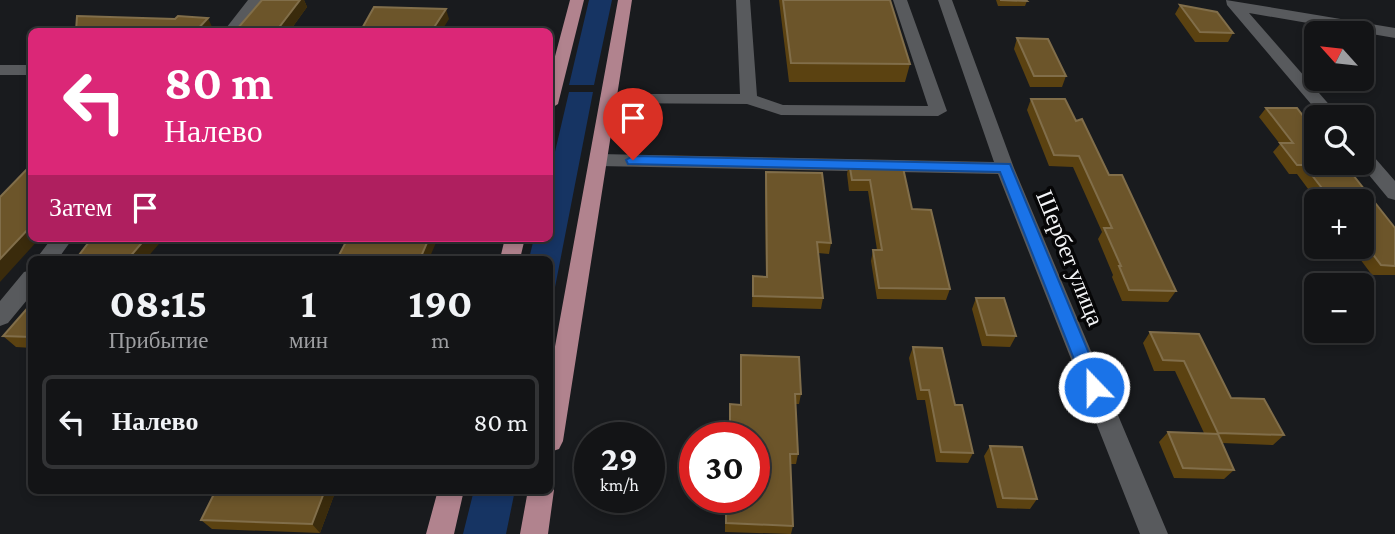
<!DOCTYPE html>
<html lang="ru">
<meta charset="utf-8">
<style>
:root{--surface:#131416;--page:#202123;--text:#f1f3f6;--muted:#9d9ea1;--line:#323335}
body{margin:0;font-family:"Crimson Pro",serif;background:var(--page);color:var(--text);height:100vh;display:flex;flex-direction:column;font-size:26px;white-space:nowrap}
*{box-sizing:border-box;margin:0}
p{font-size:23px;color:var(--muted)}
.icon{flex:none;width:38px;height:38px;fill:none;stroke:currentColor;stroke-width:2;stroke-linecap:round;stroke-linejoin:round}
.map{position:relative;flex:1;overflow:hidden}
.panel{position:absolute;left:28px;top:256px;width:525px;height:238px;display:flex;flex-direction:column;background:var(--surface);border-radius:10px;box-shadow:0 4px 10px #0003,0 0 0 2px var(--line)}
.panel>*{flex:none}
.top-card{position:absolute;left:28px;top:28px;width:525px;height:214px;border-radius:10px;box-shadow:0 4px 10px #0003,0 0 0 2px var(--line);background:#db2777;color:#fff;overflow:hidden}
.needle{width:46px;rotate:297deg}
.tools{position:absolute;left:1304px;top:21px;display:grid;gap:14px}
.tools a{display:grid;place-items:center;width:70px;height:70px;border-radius:10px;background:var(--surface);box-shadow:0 4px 10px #0003,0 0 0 2px var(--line);font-size:35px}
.speed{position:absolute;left:574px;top:422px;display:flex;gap:14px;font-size:35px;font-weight:700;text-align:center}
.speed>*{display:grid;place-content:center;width:91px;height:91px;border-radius:50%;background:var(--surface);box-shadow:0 4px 10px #0003,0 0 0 2px var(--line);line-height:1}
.speed small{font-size:18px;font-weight:400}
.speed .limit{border:10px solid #d22;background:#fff;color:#111}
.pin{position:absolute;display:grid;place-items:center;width:60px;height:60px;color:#fff;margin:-72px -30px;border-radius:50% 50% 50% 0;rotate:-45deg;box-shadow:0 0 7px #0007}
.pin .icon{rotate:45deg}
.me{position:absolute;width:77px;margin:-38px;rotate:338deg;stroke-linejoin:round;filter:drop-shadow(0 0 5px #0008)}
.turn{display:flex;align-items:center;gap:24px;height:147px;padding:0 21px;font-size:32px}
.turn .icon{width:91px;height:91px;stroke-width:2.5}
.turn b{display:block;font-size:49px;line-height:60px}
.then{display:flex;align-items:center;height:66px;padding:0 21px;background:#0003;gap:14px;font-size:26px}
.eta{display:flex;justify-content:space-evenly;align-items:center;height:119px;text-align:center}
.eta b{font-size:42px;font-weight:700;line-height:49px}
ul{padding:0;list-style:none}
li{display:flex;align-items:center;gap:21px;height:94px;margin:0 14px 10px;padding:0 7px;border:4px solid var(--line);border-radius:10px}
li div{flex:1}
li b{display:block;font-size:26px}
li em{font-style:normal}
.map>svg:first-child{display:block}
.green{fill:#163463}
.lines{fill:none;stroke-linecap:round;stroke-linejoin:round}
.minor{fill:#585a5d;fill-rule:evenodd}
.major{fill:#b1838e;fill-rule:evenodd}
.wall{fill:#5b4211}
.shaded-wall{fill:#3a2b0c}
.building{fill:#6c552a;stroke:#816e4a;stroke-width:2}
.route{fill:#1a73e8;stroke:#114b97;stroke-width:2}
.labels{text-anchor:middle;stroke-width:7;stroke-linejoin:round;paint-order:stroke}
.street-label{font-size:24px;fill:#f3f4f6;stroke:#060607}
</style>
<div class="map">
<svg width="1395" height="534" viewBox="0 0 1395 534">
<rect width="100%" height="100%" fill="#191b1e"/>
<!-- green -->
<path class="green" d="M 589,0 L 612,0 L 594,85 L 569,85 Z
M 569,92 L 593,92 L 550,313 L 550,259 L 529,259 L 534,238 L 550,238 L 550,173 Z
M 474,490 L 515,490 L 506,534 L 463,534 Z"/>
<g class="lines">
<!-- minor -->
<path class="minor" d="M 248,0 L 263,0 L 238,32 L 223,32 Z
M 736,0 L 750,0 L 757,96 L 783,105 L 928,106 L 893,0 L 907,0 L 947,111 L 938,116 L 781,115 L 747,104 L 602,103 L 600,99 L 602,95 L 608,94 L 740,94 Z
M 938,0 L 952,0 L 1014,168 L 1168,534 L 1140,534 L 998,174 L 598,166 L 589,160 L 598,154 L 994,162 Z
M 1226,0 L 1395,28 L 1395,38 L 1249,13 L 1340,117 L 1322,117 L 1227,5 Z
M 0,65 L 32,65 L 32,75 L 0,75 Z
M 1362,148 L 1368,150 L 1395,181 L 1395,200 L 1388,198 L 1359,163 Z
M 52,238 L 73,238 L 58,259 L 36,259 Z
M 32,270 L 32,294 L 8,323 L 0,326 L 0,301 L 24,272 Z"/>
<!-- major -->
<path class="major" d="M 570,0 L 584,0 L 558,104 L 550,109 L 550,75 Z
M 618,0 L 632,0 L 563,441 L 559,449 L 550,452 L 550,374 Z
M 505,238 L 525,238 L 520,259 L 500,259 Z
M 550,481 L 554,490 L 548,534 L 520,534 L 528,490 L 550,490 Z
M 438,490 L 464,490 L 454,534 L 426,534 Z"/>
</g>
<!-- wall -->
<path class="wall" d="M 262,0 L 304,0 L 307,7 L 289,32 L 238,32 L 237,29 Z
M 779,0 L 890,0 L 910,64 L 905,82 L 789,82 Z
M 996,0 L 1026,0 L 1027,1 L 1025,6 L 998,6 Z
M 1180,5 L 1233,33 L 1228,42 L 1195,42 L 1175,14 Z
M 1017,38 L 1066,76 L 1062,87 L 1030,87 L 1014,49 Z
M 1031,99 L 1076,121 L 1109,175 L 1176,291 L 1168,302 L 1122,301 L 1112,277 L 1113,275 L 1098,239 L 1102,232 L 1073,167 L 1049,166 L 1027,110 Z
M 1266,108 L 1316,163 L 1350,166 L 1348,168 L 1395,228 L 1395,275 L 1372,275 L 1351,247 L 1362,247 L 1362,201 L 1317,201 L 1297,174 L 1289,174 L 1273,152 L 1280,144 L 1259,117 Z
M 849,162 L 912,209 L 950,289 L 946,300 L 877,299 L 871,261 L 873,250 L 877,250 L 868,191 L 849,191 L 847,174 Z
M 766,172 L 831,243 L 829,254 L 818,253 L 823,298 L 821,309 L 752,307 L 753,276 L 766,277 L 765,183 Z
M 976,298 L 1016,336 L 1010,347 L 982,346 L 972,309 Z
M 32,303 L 32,348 L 16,347 L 3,336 Z
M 1150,332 L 1231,398 L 1284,435 L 1273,445 L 1222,443 L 1234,470 L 1224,479 L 1174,478 L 1159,442 L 1168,432 L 1204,433 L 1175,371 L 1154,371 L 1143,343 Z
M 913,347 L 955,405 L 973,453 L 968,463 L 936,462 L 925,400 L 917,400 L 909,358 Z
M 741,355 L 801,394 L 799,404 L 795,404 L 798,454 L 796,464 L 790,464 L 793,526 L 791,534 L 725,532 L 725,497 L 754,438 L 729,438 L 730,404 L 741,405 Z
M 990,446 L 1037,499 L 1030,509 L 997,508 L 984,456 Z
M 216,490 L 336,490 L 320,533 L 212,529 L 201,520 Z"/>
<!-- shaded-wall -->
<path class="shaded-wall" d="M 300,0 L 304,0 L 307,7 L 289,32 L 277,32 L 277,30 Z
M 446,9 L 449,19 L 441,32 L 431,32 Z
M 208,18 L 213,29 L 211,32 L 195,32 Z
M 32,225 L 32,238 L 40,238 L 0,282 L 0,259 Z
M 146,238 L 164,238 L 146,259 L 128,259 Z
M 429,238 L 438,238 L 429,259 L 420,259 Z
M 325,490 L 336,490 L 320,533 L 312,524 Z"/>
<!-- building -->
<path class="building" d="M 262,0 L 300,0 L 277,30 L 237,29 Z
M 783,0 L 890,0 L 910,64 L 791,63 Z
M 1000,0 L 1026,0 L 1027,1 Z
M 1180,5 L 1217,12 L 1233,33 L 1200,32 Z
M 374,7 L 446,9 L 431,32 L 360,32 Z
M 77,16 L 175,19 L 178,16 L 208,18 L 195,32 L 80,32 L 76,31 Z
M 1017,38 L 1048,39 L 1066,76 L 1034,76 Z
M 1031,99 L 1065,99 L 1076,121 L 1082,119 L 1109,175 L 1122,175 L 1176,291 L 1129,290 L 1119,266 L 1121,266 L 1104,228 L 1112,228 L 1079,156 L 1054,155 Z
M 1266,108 L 1297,108 L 1316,133 L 1316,163 L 1347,163 L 1350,166 L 1346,166 L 1395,228 L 1395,266 L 1381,265 L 1362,240 L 1362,201 L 1332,201 L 1304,165 L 1297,165 L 1280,143 L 1293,143 Z
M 849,162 L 902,163 L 912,209 L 931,210 L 950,289 L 879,288 L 873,250 L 882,250 L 870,180 L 852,180 Z
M 32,164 L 32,225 L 0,259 L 0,197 Z
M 766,172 L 822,173 L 831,243 L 817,242 L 823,298 L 753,296 L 753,276 L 767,277 Z
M 92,238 L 146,238 L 128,259 L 76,259 Z
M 348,238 L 429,238 L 420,259 L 337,259 Z
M 976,298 L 1004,298 L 1016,336 L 987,335 Z
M 32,303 L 32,337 L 3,336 Z
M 1150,332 L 1199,334 L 1231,398 L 1264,399 L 1284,435 L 1218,433 L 1184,361 L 1163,360 Z
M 913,347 L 942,348 L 955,405 L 962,405 L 973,453 L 941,452 L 929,390 L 921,390 Z
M 741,355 L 799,357 L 801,394 L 795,394 L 798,454 L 790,454 L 793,526 L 726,523 L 726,497 L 754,497 L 754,438 L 730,438 L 730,404 L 741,405 Z
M 1168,432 L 1218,434 L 1234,470 L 1183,468 Z
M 990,446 L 1022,447 L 1037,499 L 1003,498 Z
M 216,490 L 325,490 L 312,524 L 201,520 Z"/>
<!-- route -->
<path class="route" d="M 633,156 L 1010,164 L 1103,387 L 1101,393 L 1094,395 L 1088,393 L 1085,387 L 1000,172 L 628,164 L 626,160 Z"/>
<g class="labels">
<!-- street labels -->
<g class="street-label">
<text transform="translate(1070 258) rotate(68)" y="8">Шербет улица</text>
</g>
</g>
</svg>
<div class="tools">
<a><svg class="needle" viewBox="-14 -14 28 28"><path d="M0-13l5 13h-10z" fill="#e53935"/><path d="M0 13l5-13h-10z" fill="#9d9ea1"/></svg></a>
<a><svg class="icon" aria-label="search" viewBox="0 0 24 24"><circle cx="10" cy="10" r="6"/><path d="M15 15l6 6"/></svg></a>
<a>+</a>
<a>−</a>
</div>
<div class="speed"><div>29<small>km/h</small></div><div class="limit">30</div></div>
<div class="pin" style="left:633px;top:160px;background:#d93025"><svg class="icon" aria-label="arrive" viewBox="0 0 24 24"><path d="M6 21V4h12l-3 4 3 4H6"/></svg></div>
<svg class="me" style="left:1094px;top:387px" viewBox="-20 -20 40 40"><circle r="17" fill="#1a73e8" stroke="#fff" stroke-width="3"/><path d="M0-11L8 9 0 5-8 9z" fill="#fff"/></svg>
<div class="top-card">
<div class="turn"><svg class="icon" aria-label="left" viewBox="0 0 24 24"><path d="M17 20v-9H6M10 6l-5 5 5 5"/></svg><div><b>80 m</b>Налево</div></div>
<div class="then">Затем<svg class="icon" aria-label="arrive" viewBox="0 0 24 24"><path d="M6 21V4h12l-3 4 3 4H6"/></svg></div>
</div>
<section class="panel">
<div class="eta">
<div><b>08:15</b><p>Прибытие</p></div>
<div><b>1</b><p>мин</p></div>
<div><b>190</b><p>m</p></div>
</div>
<ul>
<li><svg class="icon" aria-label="left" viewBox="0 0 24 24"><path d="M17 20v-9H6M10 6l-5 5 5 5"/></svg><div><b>Налево</b></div><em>80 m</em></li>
</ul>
</section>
</div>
